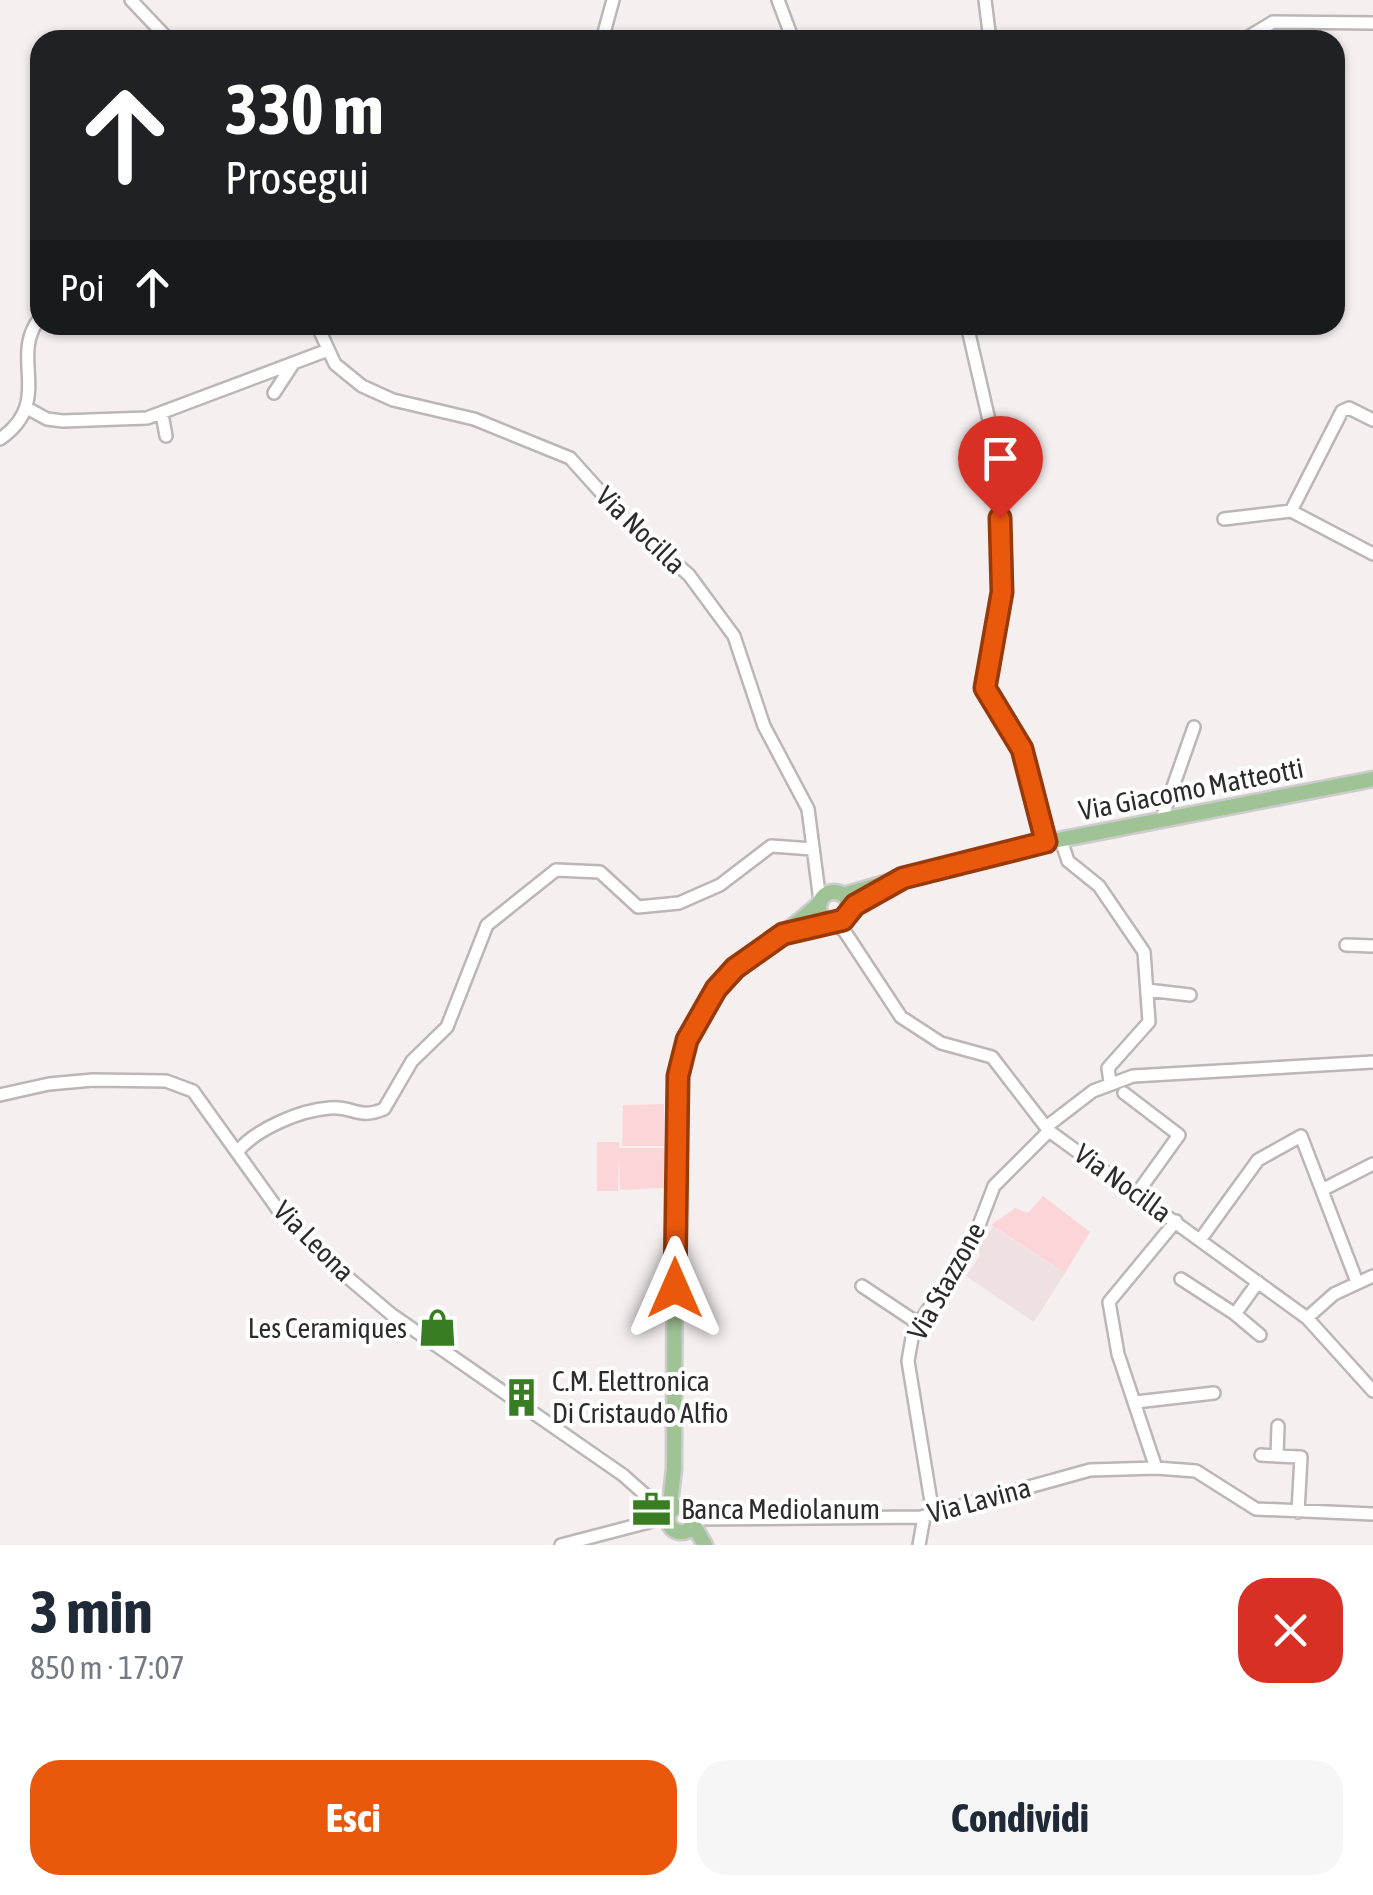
<!DOCTYPE html>
<html lang="it">
<meta charset="utf-8">
<style>
:root{--surface:#fff;--page:#f6f6f7;--text:#1f2937;--muted:#747a83;--accent:#ea580c}
body{margin:0;font-family:"Asap Condensed",sans-serif;background:var(--page);color:var(--text);height:100vh;display:flex;flex-direction:column;font-size:38px;white-space:nowrap}
*{box-sizing:border-box;margin:0}
p{font-size:32px;color:var(--muted)}
.icon{flex:none;width:55px;height:55px;fill:none;stroke:currentColor;stroke-width:2;stroke-linecap:round;stroke-linejoin:round}
.map{position:relative;height:1545px;overflow:hidden}
.details{display:flex;flex-direction:column;background:var(--surface);flex:1}
.details>*{flex:none}
.guide{position:absolute;left:30px;top:30px;width:1315px;height:305px;border-radius:30px;box-shadow:0 2px 8px #0004;background:#202124;color:#fff;overflow:hidden}
.pin{position:absolute;display:grid;place-items:center;width:85px;height:85px;color:#fff;margin:-102px -42px;border-radius:50% 50% 50% 0;rotate:-45deg;box-shadow:0 0 10px #0007}
.pin .icon{rotate:45deg}
.me{position:absolute;width:110px;margin:-55px;rotate:0deg;stroke-linejoin:round;filter:drop-shadow(0 0 8px #0008)}
.turn{display:flex;align-items:center;gap:35px;height:210px;padding:0 30px;font-size:45px}
.turn .icon{width:130px;height:130px;stroke-width:2.5}
.turn b{display:block;font-size:70px;line-height:85px}
.then{display:flex;align-items:center;height:95px;padding:0 30px;background:#0003;gap:20px;font-size:38px}
.round{display:grid;place-items:center;flex:none;width:105px;height:105px;border-radius:30px;background:var(--page)}
.overview{display:flex;align-items:center;justify-content:space-between;height:170px;padding:0 30px}
h1{font-size:60px;font-weight:700;line-height:75px}
.cta{display:flex;gap:20px;margin-top:auto;padding:20px 30px}
.cta a{flex:1;height:115px;border-radius:30px;background:var(--accent);color:#fff;font-size:40px;font-weight:700;line-height:115px;text-align:center}
.cta a+a{background:var(--page);color:var(--text)}
.map>svg:first-child{display:block}
.built{fill:#efe0e1}
.green{fill:#fcd5d9}
.lines{fill:none;stroke-linecap:round;stroke-linejoin:round}
.minor-casing{stroke:#bcb6b6;stroke-width:16}
.major-casing{stroke:#cdcccc;stroke-width:19}
.minor{stroke:#fff;stroke-width:11}
.major{stroke:#a0c396;stroke-width:14}
.route-casing{stroke:#983908;stroke-width:25}
.route{stroke:#ea580c;stroke-width:18}
.labels{text-anchor:middle;stroke-width:8;stroke-linejoin:round;paint-order:stroke}
.street-label{font-size:28px;fill:#2d2b2b;stroke:#fff}
.poi-label{font-size:28px;fill:#2d2b2b;stroke:#fff;text-anchor:start}
</style>
<div class="map">
<svg width="1373" height="1545" viewBox="0 0 1373 1545">
<rect width="100%" height="100%" fill="#f5eff0"/>
<!-- built -->
<path class="built" d="M 993,1227 L 1065,1273 L 1034,1322 L 966,1276 L 980,1256 L 978,1246 Z"/>
<!-- green -->
<path class="green" d="M 664,1104 L 664,1146 L 622,1146 L 623,1105 Z
M 597,1142 L 619,1142 L 619,1148 L 664,1148 L 664,1188 L 620,1190 L 619,1157 L 618,1191 L 597,1191 Z
M 1043,1196 L 1090,1232 L 1065,1273 L 991,1225 L 1015,1208 L 1028,1213 Z"/>
<g class="lines">
<defs>
<path id="minor" d="M 131,0 L 169,40
M 778,0 L 793,40
M 985,0 L 990,40
M 602,40 L 613,0
M 1243,40 L 1273,22 L 1373,23
M 317,325 L 335,364 L 362,386 L 393,400 L 474,419 L 570,458 L 624,518 L 689,575 L 734,636 L 764,726 L 808,809 L 820,901
M 967,325 L 998,459 L 1002,592 L 985,688 L 1022,749 L 1046,843
M 274,393 L 293,364
M 27,408 L 47,419 L 63,421 L 147,418 L 328,350
M 162,414 L 166,436
M 0,439 C 55,401 8,357 40,318
M 1291,511 L 1342,411 L 1349,408 L 1373,420
M 1224,519 L 1291,511 L 1373,554
M 1161,821 L 1194,727
M 1061,840 L 1068,861 L 1099,886 L 1144,952 L 1149,1022 L 1108,1068 L 1110,1082
M 834,922 L 845,932 L 901,1017 L 941,1043 L 992,1057 L 1049,1131 L 1307,1318 L 1373,1391
M 1346,945 L 1373,946
M 1147,990 L 1190,995
M 1124,1093 L 1179,1135 L 1138,1192
M 0,1095 L 49,1084 L 93,1080 L 166,1081 L 193,1091 L 279,1211 L 326,1259 L 391,1314 L 623,1475 L 668,1515
M 1046,1127 L 1093,1091 L 1133,1076 L 1373,1062
M 237,1152 C 256,1129 300,1110 330,1108 C 354,1106 358,1120 384,1109 L 412,1061 L 447,1027 L 487,925 L 556,870 L 600,872 L 638,907 L 679,903 L 720,885 L 771,846 L 813,849
M 1322,1190 L 1373,1164
M 1200,1240 L 1258,1160 L 1301,1136 L 1357,1282
M 1181,1279 L 1235,1314 L 1258,1282
M 862,1286 L 919,1324
M 1235,1314 L 1260,1335
M 1307,1318 L 1334,1294 L 1373,1276
M 1136,1402 L 1214,1393
M 1278,1426 L 1277,1456 L 1301,1457 L 1298,1512
M 1261,1455 L 1277,1456
M 1156,1468 L 1118,1354 L 1109,1302 L 1176,1221
M 933,1514 L 908,1361 L 913,1332 L 971,1246 L 994,1186 L 1049,1131
M 694,1519 L 921,1517 L 1090,1470 L 1156,1468 L 1196,1471 L 1256,1509 L 1373,1514
M 561,1545 L 668,1517
M 919,1545 L 924,1517"/>
<path id="major" d="M819 907a15 15 0 1 1 30 0a15 15 0 1 1-30 0Z
M 843,895 L 981,855 L 1373,779
M668 1519a13 13 0 1 1 26 0a13 13 0 1 1-26 0Z
M 669,1513 L 674,1469 L 675,1100 C 687,985 744,971 820,903
M 693,1524 L 705,1545"/>
</defs>
<!-- minor casing -->
<use href="#minor" class="minor-casing"/>
<!-- major casing -->
<use href="#major" class="major-casing"/>
<!-- minor -->
<use href="#minor" class="minor"/>
<!-- major -->
<use href="#major" class="major"/>
</g>
<g class="lines">
<defs>
<path id="route" d="M 675,1288 L 678,1076 L 687,1040 L 716,989 L 735,968 L 783,934 L 843,920 L 855,905 L 903,878 L 1046,842 L 1022,749 L 985,688 L 1002,592 L 1000,518"/>
</defs>
<!-- route casing -->
<use href="#route" class="route-casing"/>
<!-- route -->
<use href="#route" class="route"/>
</g>
<!-- icons -->
<defs>
<symbol id="shop-bare" viewBox="-9 -9 18 18"><path d="M-5-2.5h2.3a2.7 3.5 0 0 1 5.4 0H5L5.5 6h-11ZM-1.5-2.5h3a1.5 2.3 0 0 0-3 0Z" fill="#387d21" stroke="#fff" stroke-width="2.5" paint-order="stroke"/></symbol>
<symbol id="building-bare" viewBox="-9 -9 18 18"><path d="M-4-6H4V6H1V3H-1V6H-4ZM-2.5-4.3h1.7v1.8h-1.7ZM.8-4.3h1.7v1.8H.8ZM-2.5-1h1.7V.8h-1.7ZM.8-1h1.7V.8H.8Z" fill="#387d21" stroke="#fff" stroke-width="2.5" paint-order="stroke"/></symbol>
<symbol id="office-bare" viewBox="-9 -9 18 18"><path d="M-6-3h4V-5.5h4V-3h4V5H-6ZM-1-4.5V-3h2v-1.5ZM-6 0V1H6V0Z" fill="#387d21" stroke="#fff" stroke-width="2.5" paint-order="stroke"/></symbol>
</defs>
<g fill-rule="evenodd">
<use href="#shop-bare" x="410" y="1300" width="55" height="55"/>
<use href="#building-bare" x="494" y="1370" width="55" height="55"/>
<use href="#office-bare" x="624" y="1482" width="55" height="55"/>
</g>
<g class="labels">
<!-- street labels -->
<g class="street-label">
<text transform="translate(641 530) rotate(44)" y="10">Via Nocilla</text>
<text transform="translate(1191 789) rotate(-11)" y="10">Via Giacomo Matteotti</text>
<text transform="translate(1123 1183) rotate(36)" y="10">Via Nocilla</text>
<text transform="translate(314 1241) rotate(45)" y="10">Via Leona</text>
<text transform="translate(946 1281) rotate(-61)" y="10">Via Stazzone</text>
<text transform="translate(979 1500) rotate(-15)" y="10">Via Lavina</text>
</g>
<!-- poi labels -->
<g class="poi-label">
<text x="407" y="1338" text-anchor="end">Les Ceramiques</text>
<text x="552" y="1391">C.M. Elettronica<tspan x="552" dy="32">Di Cristaudo Alfio</tspan></text>
<text x="681" y="1519">Banca Mediolanum</text>
</g>
</g>
</svg>
<div class="pin" style="left:1000px;top:518px;background:#d93025"><svg class="icon" aria-label="arrive" viewBox="0 0 24 24"><path d="M6 21V4h12l-3 4 3 4H6"/></svg></div>
<svg class="me" style="left:675px;top:1288px" viewBox="-20 -20 40 40"><path d="M0-17L14 15 0 8-14 15z" fill="#ea580c" stroke="#fff" stroke-width="4"/></svg>
<div class="guide">
<div class="turn"><svg class="icon" aria-label="ahead" viewBox="0 0 24 24"><path d="M12 20V5M6 11l6-6 6 6"/></svg><div><b>330 m</b>Prosegui</div></div>
<div class="then">Poi<svg class="icon" aria-label="ahead" viewBox="0 0 24 24"><path d="M12 20V5M6 11l6-6 6 6"/></svg></div>
</div>
</div>
<section class="details">
<div class="overview"><div><h1>3 min</h1><p>850 m · 17:07</p></div><a class="round" style="background:#d93025;color:#fff"><svg class="icon" aria-label="close" viewBox="0 0 24 24"><path d="M6 6l12 12M18 6L6 18"/></svg></a></div>
<div class="cta"><a>Esci</a><a>Condividi</a></div>
</section>
